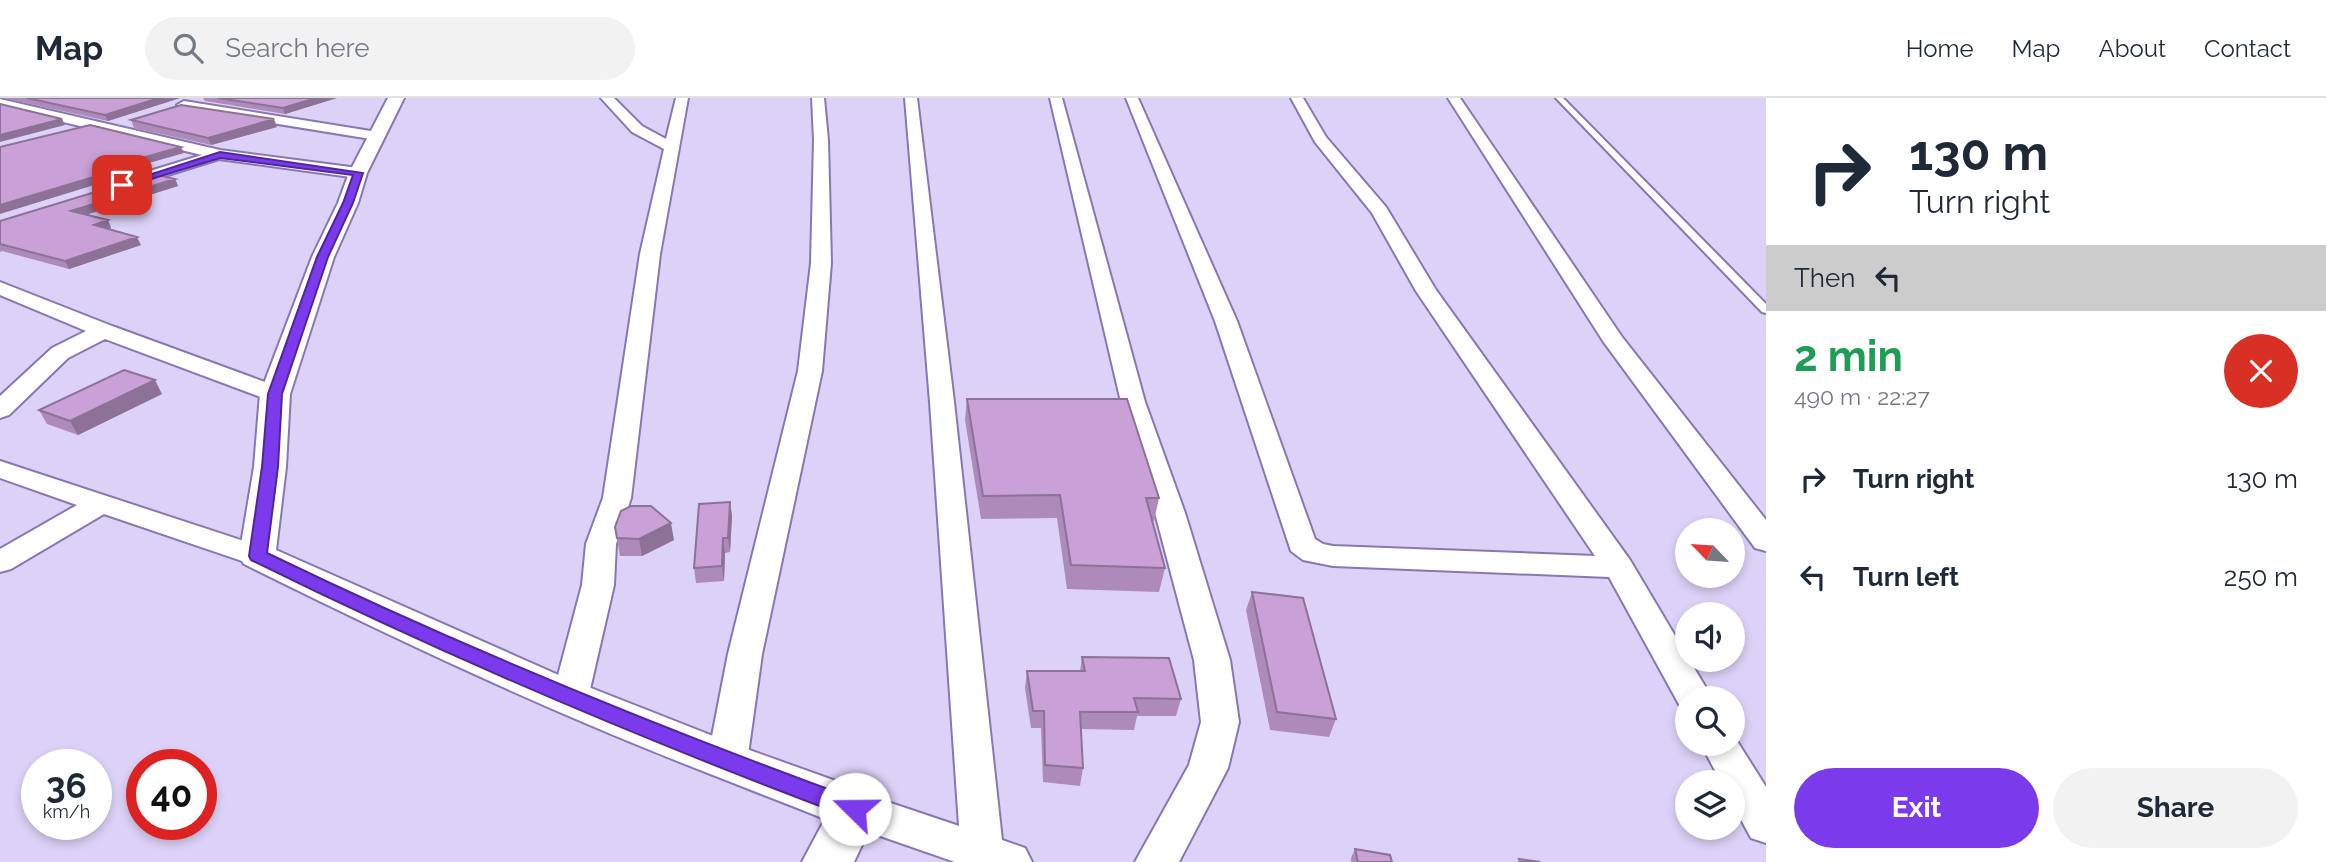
<!DOCTYPE html>
<meta charset="utf-8">
<style>
:root{--surface:#fff;--page:#f2f2f3;--text:#1f2937;--muted:#747a83;--line:#e0e1e3;--accent:#7c3aed}
body{margin:0;font-family:Raleway,sans-serif;background:var(--page);color:var(--text);height:100vh;display:flex;flex-direction:column;font-size:26px;white-space:nowrap}
*{box-sizing:border-box;margin:0}
p{font-size:23px;color:var(--muted)}
.icon{flex:none;width:38px;height:38px;fill:none;stroke:currentColor;stroke-width:2;stroke-linecap:round;stroke-linejoin:round}
.map{position:relative;flex:1;overflow:hidden}
.drawer{display:flex;flex-direction:column;background:var(--surface);width:560px}
.drawer>*{flex:none}
.banner{background:#fff;color:var(--text);overflow:hidden}
.needle{width:46px;rotate:295deg}
.controls{position:absolute;left:1675px;top:420px;display:grid;gap:14px}
.controls a{display:grid;place-items:center;width:70px;height:70px;border-radius:50%;background:var(--surface);box-shadow:0 4px 10px #0003;font-size:35px}
.speed{position:absolute;left:21px;top:651px;display:flex;gap:14px;font-size:35px;font-weight:700;text-align:center}
.speed>*{display:grid;place-content:center;width:91px;height:91px;border-radius:50%;background:var(--surface);box-shadow:0 4px 10px #0003;line-height:1}
.speed small{font-size:18px;font-weight:400}
.speed .limit{border:10px solid #d22;background:#fff;color:#111}
.pin{position:absolute;display:grid;place-items:center;width:60px;height:60px;color:#fff;margin:-30px;border-radius:14px;box-shadow:0 4px 10px #0006}
.me{position:absolute;width:77px;margin:-38px;rotate:292deg;stroke-linejoin:round;filter:drop-shadow(0 0 5px #0008)}
.turn{display:flex;align-items:center;gap:24px;height:147px;padding:0 28px;font-size:32px}
.turn .icon{width:91px;height:91px;stroke-width:2.5}
.turn b{display:block;font-size:49px;line-height:60px}
.then{display:flex;align-items:center;height:66px;padding:0 28px;background:#0003;gap:14px;font-size:26px}
.round{display:grid;place-items:center;flex:none;width:74px;height:74px;border-radius:37px;background:var(--page)}
.headline{display:flex;align-items:center;justify-content:space-between;height:119px;padding:0 28px}
h1{font-size:42px;font-weight:700;line-height:52px;color:#1e9e55}
.primary-button{display:flex;gap:14px;margin-top:auto;padding:14px 28px}
.primary-button a{flex:1;height:80px;border-radius:42px;background:var(--accent);color:#fff;font-size:28px;font-weight:700;line-height:80px;text-align:center}
.primary-button a+a{background:var(--page);color:var(--text)}
ul{padding:0;list-style:none}
li{display:flex;align-items:center;gap:21px;height:98px;padding:0 28px}
li div{flex:1}
li b{display:block;font-size:26px}
li em{font-style:normal}
header{display:flex;align-items:center;gap:42px;box-sizing:border-box;height:98px;padding:0 35px;background:var(--surface);border-bottom:2px solid var(--line)}
header strong{font-size:33px}
nav{display:flex;gap:38px;margin-inline-start:auto;font-size:24px}
.search{width:490px;height:63px;background:var(--page);display:flex;align-items:center;gap:18px;box-sizing:border-box;padding:0 24px;border-radius:38px;color:var(--muted);font-size:26px}
main{display:flex;flex:1;min-height:0}
.map>svg:first-child{display:block}
.lines{fill:none;stroke-linecap:round;stroke-linejoin:round}
.service-casing{stroke:#8878b1;stroke-width:4}
.minor-casing{stroke:#8878b1;stroke-width:4}
.tertiary-casing{stroke:#8878b1;stroke-width:4}
.service{fill:#fff;fill-rule:evenodd}
.minor{fill:#fff;fill-rule:evenodd}
.tertiary{fill:#fff;fill-rule:evenodd}
.wall{fill:#ad8ab9}
.shaded-wall{fill:#8d7196}
.building{fill:#c9a1d7;stroke:#8d7196;stroke-width:2}
.route{fill:#7c3aed;stroke:#51269a;stroke-width:2}
</style>
<header>
<strong>Map</strong>
<div class="search"><svg class="icon" aria-label="search" viewBox="0 0 24 24"><circle cx="10" cy="10" r="6"/><path d="M15 15l6 6"/></svg>Search here</div>
<nav><a>Home</a><a>Map</a><a>About</a><a>Contact</a></nav>
</header>
<main>
<div class="map">
<svg width="1766" height="764" viewBox="0 0 1766 764">
<rect width="100%" height="100%" fill="#dcd2f8"/>
<g class="lines">
<defs>
<path id="service" d="M 1556,0 L 1563,0 L 1766,206 L 1766,215 L 1762,214 Z"/>
<path id="minor" d="M 601,0 L 614,0 L 642,28 L 666,41 L 676,0 L 688,0 L 660,156 L 631,400 L 616,446 L 614,487 L 588,600 L 583,610 L 570,614 L 557,610 L 552,600 L 582,487 L 586,446 L 603,400 L 640,156 L 664,51 L 632,34 Z
M 812,0 L 824,0 L 828,42 L 831,165 L 822,273 L 762,556 L 747,664 L 741,675 L 727,680 L 713,675 L 707,664 L 728,556 L 798,273 L 811,165 L 814,42 Z
M 905,0 L 917,0 L 954,304 L 1002,742 L 1025,750 L 1032,764 L 955,764 L 840,724 L 834,711 L 840,698 L 855,693 L 959,728 L 930,304 Z
M 1050,0 L 1062,0 L 1145,304 L 1185,415 L 1230,562 L 1239,624 L 1228,670 L 1179,764 L 1135,764 L 1189,667 L 1201,624 L 1194,562 L 1155,415 L 1121,304 Z
M 1126,0 L 1138,0 L 1237,223 L 1315,441 L 1323,446 L 1333,448 L 1595,458 L 1416,193 L 1372,115 L 1315,44 L 1291,0 L 1303,0 L 1326,39 L 1386,109 L 1436,192 L 1630,462 L 1712,600 L 1687,600 L 1687,612 L 1681,610 L 1609,479 L 1333,468 L 1303,462 L 1291,453 L 1215,223 Z
M 1448,0 L 1460,0 L 1622,239 L 1766,422 L 1766,453 L 1755,450 L 1603,243 Z
M 0,1 L 220,52 L 358,70 L 366,75 L 358,80 L 219,61 L 120,92 L 114,90 L 112,87 L 114,84 L 202,57 L 0,9 Z
M 184,3 L 377,34 L 384,38 L 377,42 L 179,10 L 177,7 Z
M 0,184 L 112,228 L 284,291 L 287,296 L 284,301 L 275,303 L 266,301 L 105,241 L 68,260 L 9,317 L 0,320 L 0,298 L 52,250 L 86,233 L 0,197 Z
M 0,363 L 268,451 L 273,458 L 268,465 L 257,468 L 104,416 L 11,471 L 0,474 L 0,451 L 77,407 L 0,380 Z
M 1732,635 L 1766,689 L 1766,745 L 1751,740 L 1732,705 L 1732,684 L 1721,684 L 1701,646 L 1732,646 Z"/>
<path id="tertiary" d="M 388,0 L 404,0 L 367,75 L 358,105 L 334,159 L 290,296 L 286,369 L 276,452 L 563,579 L 741,649 L 872,696 L 879,711 L 854,764 L 802,764 L 825,721 C 747,690 669,661 592,628 C 474,578 359,523 244,466 L 239,458 L 254,369 L 260,296 L 312,159 L 338,105 L 349,75 Z"/>
</defs>
<!-- service casing -->
<use href="#service" class="service-casing"/>
<!-- minor casing -->
<use href="#minor" class="minor-casing"/>
<!-- tertiary casing -->
<use href="#tertiary" class="tertiary-casing"/>
<!-- service -->
<use href="#service" class="service"/>
<!-- minor -->
<use href="#minor" class="minor"/>
<!-- tertiary -->
<use href="#tertiary" class="tertiary"/>
</g>
<!-- wall -->
<path class="wall" d="M 3,0 L 180,0 L 108,23 Z
M 203,0 L 337,0 L 285,16 L 205,3 Z
M 131,22 L 277,29 L 211,47 L 134,30 Z
M 175,81 L 178,88 L 86,117 L 108,122 L 111,130 L 108,131 L 141,147 L 69,171 L 2,153 L 0,154 L 0,123 Z
M 162,296 L 78,337 L 47,326 L 39,312 Z
M 967,301 L 1159,400 L 1154,423 L 1152,423 L 1165,470 L 1159,494 L 1067,491 L 1057,420 L 981,421 L 965,322 Z
M 730,404 L 732,418 L 730,454 L 725,455 L 724,483 L 696,485 L 694,470 Z
M 615,429 L 674,442 L 642,458 L 620,458 Z
M 1252,494 L 1336,621 L 1329,639 L 1270,632 L 1246,512 Z
M 1082,559 L 1181,601 L 1176,618 L 1137,618 L 1134,632 L 1081,631 L 1083,670 L 1080,688 L 1043,684 L 1041,630 L 1031,630 L 1025,590 L 1027,573 L 1080,573 Z
M 1355,751 L 1392,764 L 1351,764 L 1351,760 Z"/>
<!-- shaded-wall -->
<path class="shaded-wall" d="M 159,0 L 180,0 L 108,23 L 105,17 Z
M 316,0 L 337,0 L 285,16 L 283,10 Z
M 62,21 L 65,27 L 0,44 L 0,37 Z
M 274,21 L 277,29 L 211,47 L 208,40 Z
M 181,49 L 184,55 L 128,71 L 130,76 L 0,116 L 0,107 L 117,67 Z
M 175,81 L 178,88 L 75,120 L 71,113 Z
M 108,122 L 111,130 L 98,134 L 94,127 Z
M 137,139 L 141,147 L 69,171 L 65,163 Z
M 155,282 L 162,296 L 78,337 L 70,323 Z
M 730,404 L 732,418 L 730,454 L 728,440 Z
M 671,425 L 674,442 L 642,458 L 639,441 Z
M 723,440 L 725,455 L 724,483 L 722,468 Z"/>
<!-- building -->
<path class="building" d="M 27,0 L 159,0 L 105,17 Z
M 218,0 L 316,0 L 283,10 Z
M 0,6 L 62,21 L 0,37 Z
M 181,7 L 274,21 L 208,40 L 131,22 Z
M 90,27 L 181,49 L 117,67 L 127,69 L 0,107 L 0,49 Z
M 154,76 L 175,81 L 71,113 L 108,122 L 94,127 L 137,139 L 65,163 L 0,146 L 0,123 Z
M 124,272 L 155,282 L 70,323 L 39,312 Z
M 967,301 L 1127,301 L 1159,400 L 1146,400 L 1165,470 L 1071,467 L 1060,397 L 983,398 Z
M 730,404 L 728,440 L 723,440 L 722,468 L 694,470 L 699,406 Z
M 631,408 L 651,408 L 671,425 L 639,441 L 617,440 L 615,429 L 621,413 Z
M 1252,494 L 1303,500 L 1336,621 L 1277,614 Z
M 1082,559 L 1169,560 L 1181,601 L 1134,600 L 1138,614 L 1080,614 L 1083,670 L 1045,667 L 1044,613 L 1033,613 L 1027,573 L 1085,573 Z
M 1355,751 L 1390,757 L 1392,764 L 1358,764 Z
M 1519,761 L 1540,764 L 1520,764 Z"/>
<!-- route -->
<path class="route" d="M 220,54 L 363,75 L 353,105 L 328,159 L 282,296 L 278,369 L 267,455 C 461,549 660,630 863,704 L 866,711 L 863,718 L 855,721 L 846,718 C 644,642 445,558 251,462 L 249,458 L 262,369 L 268,296 L 317,159 L 343,105 L 353,77 L 220,60 L 125,89 L 118,87 Z"/>
</svg>
<div class="controls">
<a><svg class="needle" viewBox="-14 -14 28 28"><path d="M0-13l5 13h-10z" fill="#e53935"/><path d="M0 13l5-13h-10z" fill="#747a83"/></svg></a>
<a><svg class="icon" aria-label="sound" viewBox="0 0 24 24"><path d="M4 9h4l5-4v14l-5-4H4zM17 9q2 3 0 6"/></svg></a>
<a><svg class="icon" aria-label="search" viewBox="0 0 24 24"><circle cx="10" cy="10" r="6"/><path d="M15 15l6 6"/></svg></a>
<a><svg class="icon" aria-label="layers" viewBox="0 0 24 24"><path d="M12 4l9 5-9 5-9-5zM3 14l9 5 9-5"/></svg></a>
</div>
<div class="speed"><div>36<small>km/h</small></div><div class="limit">40</div></div>
<div class="pin" style="left:122px;top:87px;background:#d93025"><svg class="icon" aria-label="arrive" viewBox="0 0 24 24"><path d="M6 21V4h12l-3 4 3 4H6"/></svg></div>
<svg class="me" style="left:855px;top:711px" viewBox="-20 -20 40 40"><circle r="19" fill="#fff"/><path d="M0-13L10 11 0 6-10 11z" fill="#7c3aed"/></svg>
</div>
<section class="drawer">
<div class="banner">
<div class="turn"><svg class="icon" aria-label="right" viewBox="0 0 24 24"><path d="M7 20v-9h11M14 6l5 5-5 5"/></svg><div><b>130 m</b>Turn right</div></div>
<div class="then">Then<svg class="icon" aria-label="left" viewBox="0 0 24 24"><path d="M17 20v-9H6M10 6l-5 5 5 5"/></svg></div>
</div>
<div class="headline"><div><h1>2 min</h1><p>490 m · 22:27</p></div><a class="round" style="background:#d93025;color:#fff"><svg class="icon" aria-label="close" viewBox="0 0 24 24"><path d="M6 6l12 12M18 6L6 18"/></svg></a></div>
<ul>
<li><svg class="icon" aria-label="right" viewBox="0 0 24 24"><path d="M7 20v-9h11M14 6l5 5-5 5"/></svg><div><b>Turn right</b></div><em>130 m</em></li>
<li><svg class="icon" aria-label="left" viewBox="0 0 24 24"><path d="M17 20v-9H6M10 6l-5 5 5 5"/></svg><div><b>Turn left</b></div><em>250 m</em></li>
</ul>
<div class="primary-button"><a>Exit</a><a>Share</a></div>
</section>
</main>
